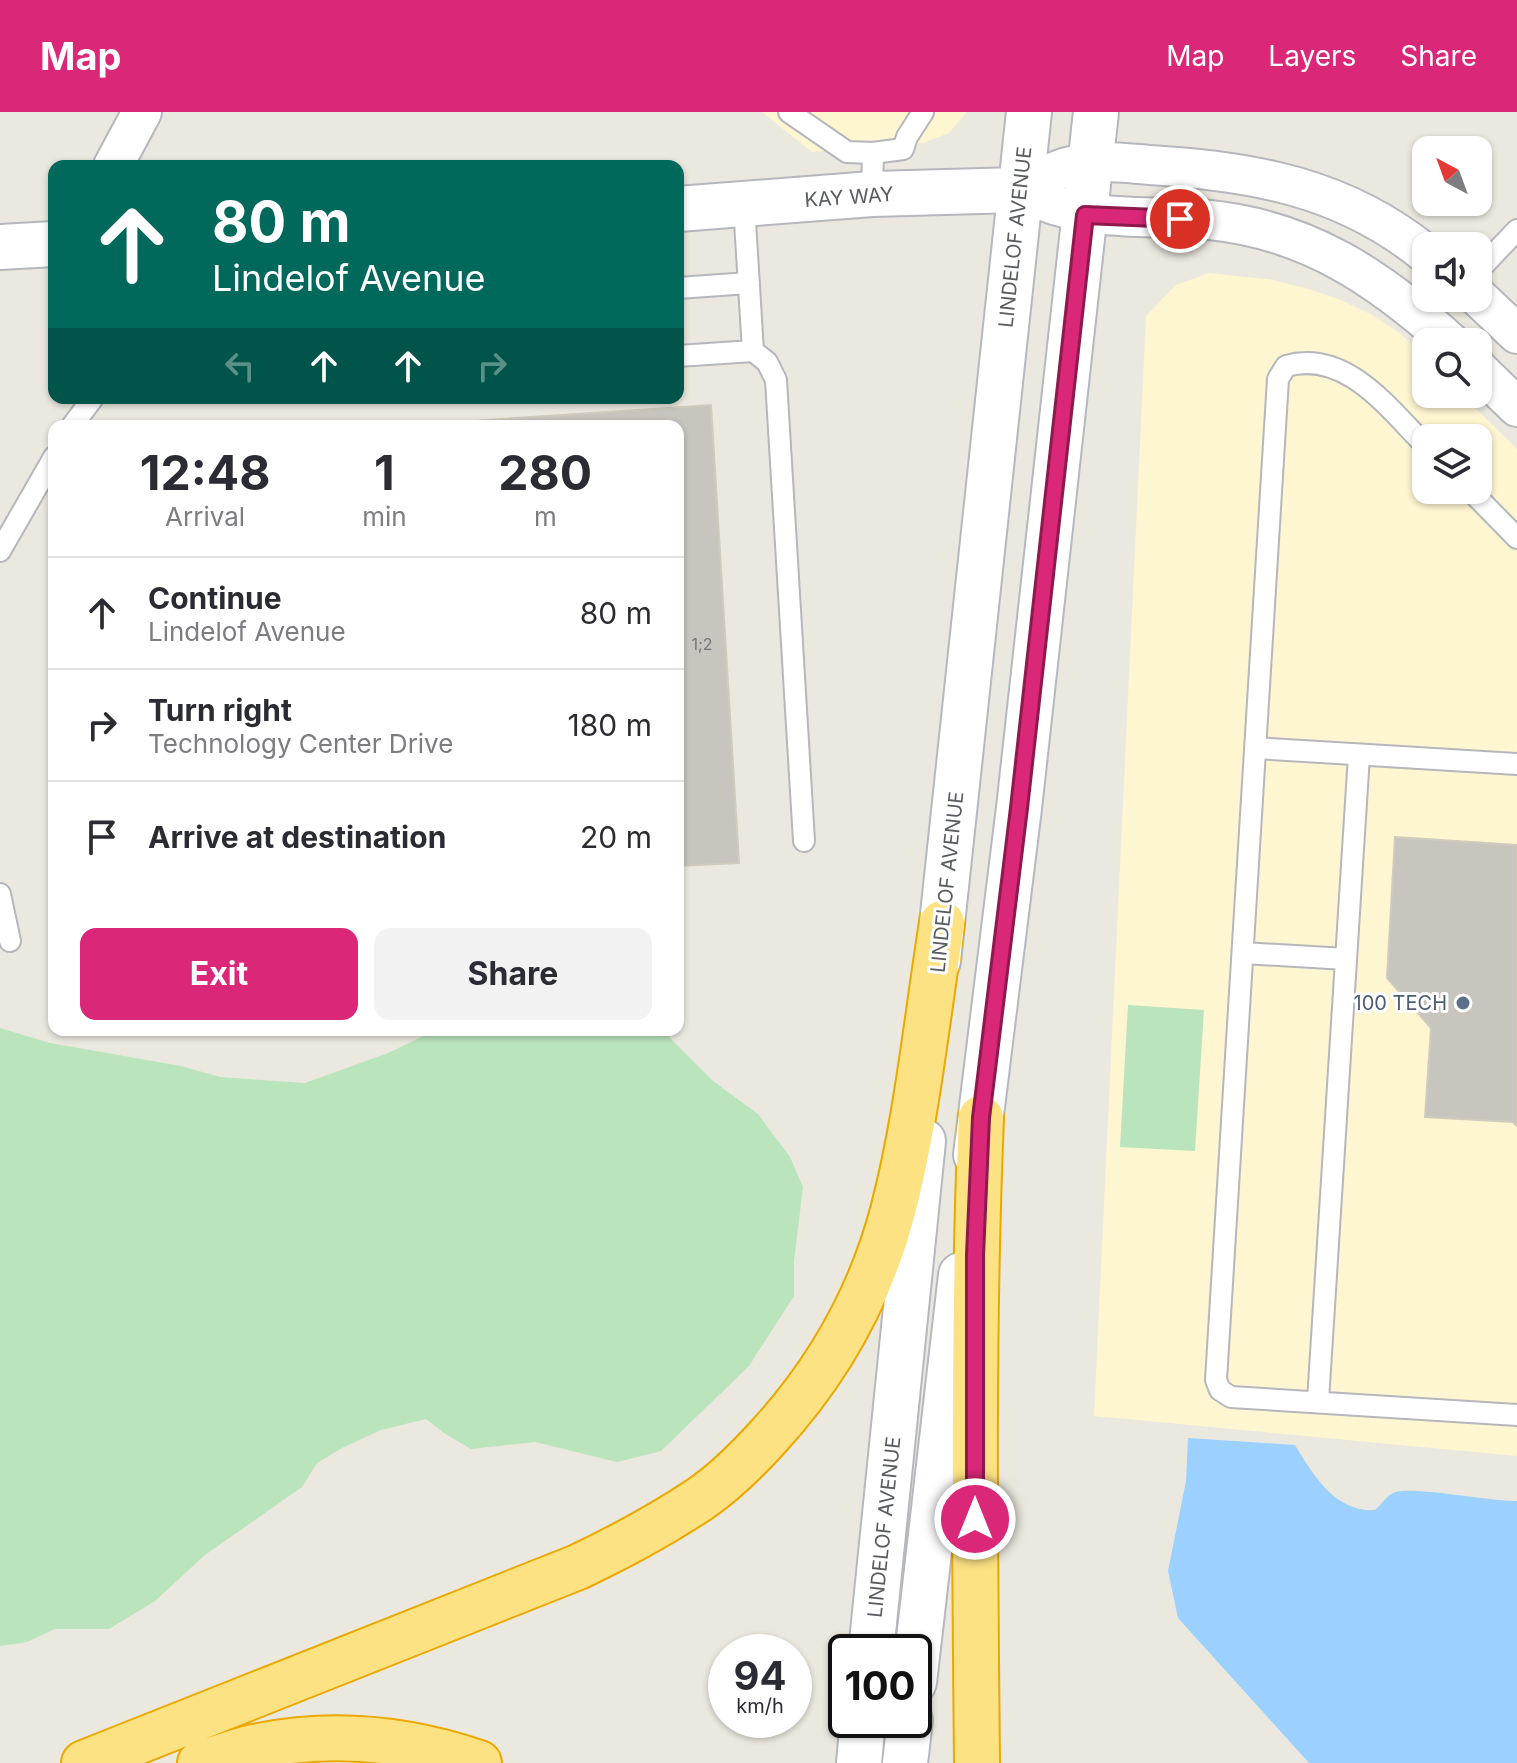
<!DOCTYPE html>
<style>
:root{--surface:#fff;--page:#f2f2f3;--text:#2b2b33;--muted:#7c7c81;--line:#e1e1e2;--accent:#db2777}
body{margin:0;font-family:Inter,sans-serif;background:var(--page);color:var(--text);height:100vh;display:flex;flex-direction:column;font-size:30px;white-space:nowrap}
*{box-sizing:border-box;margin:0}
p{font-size:26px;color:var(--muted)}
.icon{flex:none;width:44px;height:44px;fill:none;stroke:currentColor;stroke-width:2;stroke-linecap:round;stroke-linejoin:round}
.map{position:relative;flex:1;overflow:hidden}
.drawer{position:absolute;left:48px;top:308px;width:636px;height:616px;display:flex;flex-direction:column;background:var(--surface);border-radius:16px;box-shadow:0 2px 6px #0004}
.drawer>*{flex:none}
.guide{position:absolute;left:48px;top:48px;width:636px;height:244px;border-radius:16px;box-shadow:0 2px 6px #0004;background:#00695c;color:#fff;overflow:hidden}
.needle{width:52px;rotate:319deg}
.buttons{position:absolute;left:1412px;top:24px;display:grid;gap:16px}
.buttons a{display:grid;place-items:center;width:80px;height:80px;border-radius:16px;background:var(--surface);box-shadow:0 2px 6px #0004;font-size:40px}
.speed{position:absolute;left:708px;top:1522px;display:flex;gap:16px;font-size:40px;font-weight:700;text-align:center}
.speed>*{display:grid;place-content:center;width:104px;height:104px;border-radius:50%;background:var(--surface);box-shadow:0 2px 6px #0004;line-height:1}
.speed small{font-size:20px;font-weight:400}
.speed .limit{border:4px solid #111;border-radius:12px;background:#fff;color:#111}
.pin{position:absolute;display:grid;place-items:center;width:68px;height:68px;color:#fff;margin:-34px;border:4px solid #fff;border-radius:50%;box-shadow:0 2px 8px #0007}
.me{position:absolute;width:88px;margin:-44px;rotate:0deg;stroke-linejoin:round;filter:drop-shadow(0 0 6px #0008)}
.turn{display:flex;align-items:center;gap:28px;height:168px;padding:0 32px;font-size:36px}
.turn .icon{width:104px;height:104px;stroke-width:2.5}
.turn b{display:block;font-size:56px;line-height:68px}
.lanes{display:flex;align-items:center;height:76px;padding:0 32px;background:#0003;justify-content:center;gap:40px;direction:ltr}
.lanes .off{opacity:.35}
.eta{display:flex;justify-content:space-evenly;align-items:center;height:136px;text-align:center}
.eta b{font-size:48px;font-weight:700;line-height:56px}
.primary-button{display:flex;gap:16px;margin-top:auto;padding:16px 32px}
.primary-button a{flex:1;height:92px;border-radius:16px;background:var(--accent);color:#fff;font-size:32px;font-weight:700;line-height:92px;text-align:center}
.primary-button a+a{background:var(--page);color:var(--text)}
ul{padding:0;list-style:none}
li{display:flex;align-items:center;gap:24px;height:112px;padding:0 32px;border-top:2px solid var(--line)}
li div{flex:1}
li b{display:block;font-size:30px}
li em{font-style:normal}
header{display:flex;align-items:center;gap:48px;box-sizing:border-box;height:112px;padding:0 40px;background:var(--accent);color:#fff}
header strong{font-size:38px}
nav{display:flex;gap:44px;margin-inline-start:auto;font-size:28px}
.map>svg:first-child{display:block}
.commercial{fill:#fef5d1;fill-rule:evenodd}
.green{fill:#bae4bb}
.water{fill:#9bd0ff}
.building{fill:#c8c5be;stroke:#d0cbbd;stroke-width:2}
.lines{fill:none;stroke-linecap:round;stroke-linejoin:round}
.service-casing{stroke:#b5b7bc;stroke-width:24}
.minor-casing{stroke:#b5b7bc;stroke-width:42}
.tertiary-casing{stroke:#b5b7bc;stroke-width:48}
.secondary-casing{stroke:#b5b8be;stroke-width:48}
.motorway-casing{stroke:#eaa800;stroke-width:48}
.service{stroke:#fff;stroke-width:20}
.minor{stroke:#fff;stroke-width:38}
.tertiary{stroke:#fff;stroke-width:44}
.secondary{stroke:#fff;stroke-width:44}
.motorway{stroke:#fde284;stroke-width:44}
.route-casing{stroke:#8e194d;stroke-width:20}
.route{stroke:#db2777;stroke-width:14}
.service-dot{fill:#5c6f8a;stroke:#fff;stroke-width:3}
.labels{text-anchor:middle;stroke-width:6;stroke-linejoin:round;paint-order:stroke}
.number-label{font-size:16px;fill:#747678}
.street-label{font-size:20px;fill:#585b60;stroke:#fff}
.service-label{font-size:20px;fill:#4e5e75;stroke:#fff;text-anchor:end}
</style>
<header>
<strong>Map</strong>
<nav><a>Map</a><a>Layers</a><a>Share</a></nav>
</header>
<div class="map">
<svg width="1517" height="1651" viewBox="0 0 1517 1651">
<rect width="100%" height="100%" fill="#ebe9df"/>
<!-- commercial -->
<path class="commercial" d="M 762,0 L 967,0 L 949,21 L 923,31 L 812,40 Z
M 1209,161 L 1274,168 L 1308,177 L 1341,188 L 1372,203 L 1401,222 L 1426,247 L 1426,282 L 1461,282 L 1517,337 L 1517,1344 L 1094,1304 L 1146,204 L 1176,173 ZM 1426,326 L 1478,326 L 1478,378 L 1426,378 Z"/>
<!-- green -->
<path class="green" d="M 1128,893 L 1204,898 L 1195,1039 L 1120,1035 Z
M 0,916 L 50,931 L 181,954 L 220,965 L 305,971 L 388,941 L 436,918 L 666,918 L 670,926 L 713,969 L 758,1002 L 790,1045 L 803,1075 L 794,1149 L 794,1184 L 749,1254 L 661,1339 L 617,1350 L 535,1330 L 471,1337 L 444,1321 L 426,1307 L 381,1318 L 342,1336 L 317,1351 L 302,1375 L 205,1443 L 155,1489 L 109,1517 L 55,1517 L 27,1530 L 0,1534 Z"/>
<!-- water -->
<path class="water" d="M 1188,1326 L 1295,1333 C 1313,1363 1336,1401 1375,1398 C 1381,1393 1386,1384 1393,1381 C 1409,1373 1491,1390 1517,1389 L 1517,1651 L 1309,1651 L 1178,1506 L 1168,1459 L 1186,1369 Z"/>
<!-- building -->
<path class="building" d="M 711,293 L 739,751 L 678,754 L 678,314 L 396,314 Z
M 1395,725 L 1517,733 L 1517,1014 L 1513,1010 L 1425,1005 L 1431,916 L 1387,866 Z"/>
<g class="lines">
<defs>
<path id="service" d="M 789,0 L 847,40 L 873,41 L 872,82
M 873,41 L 903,37 L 907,25 L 923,0
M 744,93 L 753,239
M 1478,159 L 1517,118
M 678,176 L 749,171
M 678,244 L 753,239 L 767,250 L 776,268 L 804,729
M 72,314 L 93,286
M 1426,334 C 1389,297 1346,237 1286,254 L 1278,267 L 1216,1268 L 1220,1278 L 1231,1285 L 1517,1303
M 1470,378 L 1517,426
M 0,439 L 54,345
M 1255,636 L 1517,652
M 0,782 L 10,829
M 1243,841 L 1346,847
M 1318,1289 L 1359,643"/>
<path id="minor" d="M 113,54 L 142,0
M 1426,142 C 1344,75 1252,59 1150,53 C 1124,51 1096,47 1071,54 C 1053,58 1037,69 1021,78 C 1079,113 1146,102 1210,108 C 1308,118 1379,166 1450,230
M 1478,185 L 1517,222
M 1478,257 L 1517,295"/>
<path id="tertiary" d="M 678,97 L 872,82 L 1021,78
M 0,135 L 54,132"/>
<path id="secondary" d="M 938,849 L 1029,0
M 976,1043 L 1019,696 L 1096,0
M 871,1540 L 923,1029
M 914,1570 L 961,1163
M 859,1651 L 863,1608
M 905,1651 L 910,1608"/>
<path id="motorway" d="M 84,1651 L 578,1455 C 620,1435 661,1413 700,1387 C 725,1370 747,1348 767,1326 C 828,1260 870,1186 893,1099 C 917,1008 927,905 942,811
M 200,1651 C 218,1646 236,1639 254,1635 C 329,1619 406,1626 479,1651
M 977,1651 C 975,1436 972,1221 981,1006"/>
</defs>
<!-- service casing -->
<use href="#service" class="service-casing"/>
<!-- minor casing -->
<use href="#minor" class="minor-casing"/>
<!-- tertiary casing -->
<use href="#tertiary" class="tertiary-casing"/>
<!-- secondary casing -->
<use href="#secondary" class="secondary-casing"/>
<!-- motorway casing -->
<use href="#motorway" class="motorway-casing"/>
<!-- service -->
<use href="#service" class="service"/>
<!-- minor -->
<use href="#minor" class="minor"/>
<!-- tertiary -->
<use href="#tertiary" class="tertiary"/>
<!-- secondary -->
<use href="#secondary" class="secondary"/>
<!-- motorway -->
<use href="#motorway" class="motorway"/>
</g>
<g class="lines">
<defs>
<path id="route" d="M 975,1407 L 975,1143 L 981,1006 L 1019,696 L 1085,103 L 1180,107"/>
</defs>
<!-- route casing -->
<use href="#route" class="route-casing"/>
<!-- route -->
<use href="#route" class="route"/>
</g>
<!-- markers -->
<circle class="service-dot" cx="1463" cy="891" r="8"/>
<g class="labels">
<!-- number labels -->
<g class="number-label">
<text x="702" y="538">1;2</text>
</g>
<!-- street labels -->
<g class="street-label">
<text transform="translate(849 85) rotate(-4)" y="7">KAY WAY</text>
<text transform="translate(1015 125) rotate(-84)" y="7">LINDELOF AVENUE</text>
<text transform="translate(947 770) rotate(-84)" y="7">LINDELOF AVENUE</text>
<text transform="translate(884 1415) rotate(-84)" y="7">LINDELOF AVENUE</text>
</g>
<!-- service labels -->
<g class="service-label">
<text x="1447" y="898">100 TECH</text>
</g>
</g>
</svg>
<div class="buttons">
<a><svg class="needle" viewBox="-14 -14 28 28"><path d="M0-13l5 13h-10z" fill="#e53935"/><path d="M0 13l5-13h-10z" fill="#7c7c81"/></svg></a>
<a><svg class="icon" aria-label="sound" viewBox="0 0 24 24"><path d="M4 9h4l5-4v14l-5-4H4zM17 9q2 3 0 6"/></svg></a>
<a><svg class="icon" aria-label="search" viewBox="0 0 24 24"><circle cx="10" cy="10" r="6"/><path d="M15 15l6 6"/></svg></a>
<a><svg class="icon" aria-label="layers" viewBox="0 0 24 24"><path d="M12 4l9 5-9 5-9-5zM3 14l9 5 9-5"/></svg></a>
</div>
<div class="speed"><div>94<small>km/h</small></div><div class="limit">100</div></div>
<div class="pin" style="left:1180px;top:107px;background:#d93025"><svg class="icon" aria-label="arrive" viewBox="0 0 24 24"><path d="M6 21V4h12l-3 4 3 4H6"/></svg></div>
<svg class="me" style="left:975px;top:1407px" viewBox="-20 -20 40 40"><circle r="17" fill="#db2777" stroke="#fff" stroke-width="3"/><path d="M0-11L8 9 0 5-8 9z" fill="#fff"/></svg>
<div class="guide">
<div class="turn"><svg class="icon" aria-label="ahead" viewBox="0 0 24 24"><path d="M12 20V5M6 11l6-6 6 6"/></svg><div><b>80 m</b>Lindelof Avenue</div></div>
<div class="lanes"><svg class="icon off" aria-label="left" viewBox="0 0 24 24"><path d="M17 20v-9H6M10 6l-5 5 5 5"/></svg><svg class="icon" aria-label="ahead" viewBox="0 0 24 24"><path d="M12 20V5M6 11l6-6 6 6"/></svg><svg class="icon" aria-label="ahead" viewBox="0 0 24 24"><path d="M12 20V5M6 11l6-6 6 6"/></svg><svg class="icon off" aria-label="right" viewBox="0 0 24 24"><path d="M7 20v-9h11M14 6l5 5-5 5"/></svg></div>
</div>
<section class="drawer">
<div class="eta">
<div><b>12:48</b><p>Arrival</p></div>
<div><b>1</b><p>min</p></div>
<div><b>280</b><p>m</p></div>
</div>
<ul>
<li><svg class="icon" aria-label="ahead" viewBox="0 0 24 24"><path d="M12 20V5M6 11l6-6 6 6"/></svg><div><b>Continue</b><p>Lindelof Avenue</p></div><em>80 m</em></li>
<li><svg class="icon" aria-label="right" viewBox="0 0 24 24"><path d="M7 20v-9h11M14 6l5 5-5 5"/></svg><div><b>Turn right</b><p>Technology Center Drive</p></div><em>180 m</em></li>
<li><svg class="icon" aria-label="arrive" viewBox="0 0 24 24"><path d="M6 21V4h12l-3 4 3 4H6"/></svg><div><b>Arrive at destination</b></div><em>20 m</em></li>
</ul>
<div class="primary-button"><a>Exit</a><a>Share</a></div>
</section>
</div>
